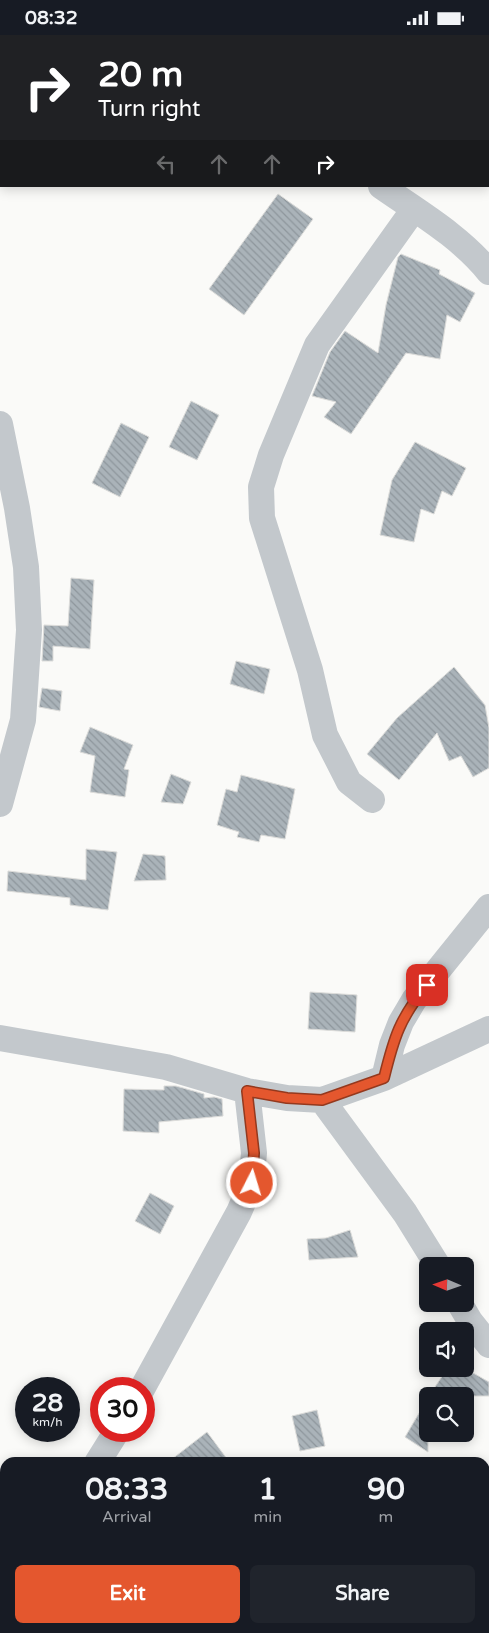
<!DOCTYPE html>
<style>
:root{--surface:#171b24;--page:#20242c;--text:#f1f3f6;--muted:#9ea1a6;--accent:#e4572e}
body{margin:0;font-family:"Varela Round",sans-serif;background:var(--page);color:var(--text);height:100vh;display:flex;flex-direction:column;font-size:19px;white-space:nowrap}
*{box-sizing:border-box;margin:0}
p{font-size:16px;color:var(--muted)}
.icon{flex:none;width:28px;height:28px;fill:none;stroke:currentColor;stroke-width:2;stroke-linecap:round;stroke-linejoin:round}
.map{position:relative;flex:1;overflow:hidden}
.side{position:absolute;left:0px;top:1422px;width:490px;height:176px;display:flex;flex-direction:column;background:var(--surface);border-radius:15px 15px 0 0;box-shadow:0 2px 12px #0003}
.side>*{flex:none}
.hud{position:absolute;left:0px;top:0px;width:490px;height:152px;box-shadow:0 2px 12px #0003;background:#202124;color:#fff;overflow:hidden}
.needle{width:32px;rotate:272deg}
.tools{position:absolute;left:419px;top:1222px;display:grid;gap:10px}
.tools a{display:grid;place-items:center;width:55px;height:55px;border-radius:8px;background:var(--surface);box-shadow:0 2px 12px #0003;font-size:25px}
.speed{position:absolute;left:15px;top:1342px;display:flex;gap:10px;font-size:25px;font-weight:700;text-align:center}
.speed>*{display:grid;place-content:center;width:65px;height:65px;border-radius:50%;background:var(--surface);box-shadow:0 2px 12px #0003;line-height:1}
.speed small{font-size:12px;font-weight:400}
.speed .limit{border:8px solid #d22;background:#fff;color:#111}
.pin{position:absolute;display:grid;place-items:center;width:42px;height:42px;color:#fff;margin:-21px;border-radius:10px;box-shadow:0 2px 8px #0006}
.me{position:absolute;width:55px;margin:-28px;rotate:5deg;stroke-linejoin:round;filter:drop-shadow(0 0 4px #0008)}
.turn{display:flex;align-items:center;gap:18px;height:105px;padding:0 15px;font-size:22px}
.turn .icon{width:65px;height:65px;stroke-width:2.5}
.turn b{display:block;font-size:35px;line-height:42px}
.lanes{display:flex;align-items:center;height:48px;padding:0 15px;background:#0003;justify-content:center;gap:25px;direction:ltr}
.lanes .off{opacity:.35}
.eta{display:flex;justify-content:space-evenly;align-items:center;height:85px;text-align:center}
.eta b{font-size:30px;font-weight:700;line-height:35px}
.button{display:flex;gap:10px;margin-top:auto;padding:10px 15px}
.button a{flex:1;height:58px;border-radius:8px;background:var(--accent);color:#fff;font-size:20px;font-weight:700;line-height:58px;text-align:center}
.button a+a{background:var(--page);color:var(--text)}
.status{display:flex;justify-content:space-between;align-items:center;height:35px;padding:0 25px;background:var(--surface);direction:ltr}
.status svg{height:14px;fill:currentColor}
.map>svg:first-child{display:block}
.building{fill:url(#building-back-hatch);stroke:#dcdcda}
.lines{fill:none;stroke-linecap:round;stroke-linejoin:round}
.street{stroke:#c3c8cc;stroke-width:26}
.route-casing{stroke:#94391e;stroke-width:12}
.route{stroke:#e4572e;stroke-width:9}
</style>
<div class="status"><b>08:32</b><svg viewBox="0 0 49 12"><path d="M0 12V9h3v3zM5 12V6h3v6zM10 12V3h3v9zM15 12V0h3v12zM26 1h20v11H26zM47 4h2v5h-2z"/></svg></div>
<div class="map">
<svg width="489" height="1598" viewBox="0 0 489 1598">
<defs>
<pattern id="building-back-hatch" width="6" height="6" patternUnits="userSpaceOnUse" patternTransform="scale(1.25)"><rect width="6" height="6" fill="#aab3b9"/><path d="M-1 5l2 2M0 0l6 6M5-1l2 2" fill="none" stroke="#8e969c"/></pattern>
</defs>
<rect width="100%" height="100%" fill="#fafaf8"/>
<!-- building -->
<path class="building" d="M 278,159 L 313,184 L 244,280 L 209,254 Z
M 401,219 L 440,235 L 439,239 L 475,258 L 460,287 L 447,280 L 440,324 L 406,318 L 351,399 L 324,382 L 336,367 L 312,361 L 330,317 L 345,296 L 378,318 L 386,270 L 398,222 Z
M 191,366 L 219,380 L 197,425 L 169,412 Z
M 121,388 L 149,402 L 120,462 L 92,448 Z
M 415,407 L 466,433 L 452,461 L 442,456 L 434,479 L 421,474 L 414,507 L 380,500 L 392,445 Z
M 71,543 L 94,545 L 90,614 L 53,611 L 53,626 L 42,626 L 44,590 L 68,591 Z
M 236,626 L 270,634 L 264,659 L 230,649 Z
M 454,632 L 485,670 L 489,693 L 489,733 L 473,742 L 461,721 L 449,726 L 437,698 L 399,745 L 367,719 L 397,683 Z
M 42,653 L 62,656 L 60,676 L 39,672 Z
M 90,692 L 133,710 L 124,734 L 129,735 L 125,762 L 90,757 L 95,721 L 80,717 Z
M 171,739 L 191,747 L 183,769 L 161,767 Z
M 241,740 L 295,754 L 285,804 L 261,800 L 259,807 L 237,802 L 239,797 L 217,790 L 226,754 L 237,757 Z
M 86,814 L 117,817 L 108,875 L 70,870 L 70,863 L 7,856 L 8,836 L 86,845 Z
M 143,819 L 165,821 L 166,845 L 134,846 Z
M 310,957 L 357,960 L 355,997 L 308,994 Z
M 164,1051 L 176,1051 L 204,1059 L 204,1063 L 214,1062 L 222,1064 L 223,1081 L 159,1087 L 159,1098 L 123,1096 L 124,1054 L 164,1055 Z
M 150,1158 L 174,1171 L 160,1199 L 135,1186 Z
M 350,1195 L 358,1222 L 309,1225 L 307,1204 L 326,1203 Z
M 447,1334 L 466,1334 L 489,1347 L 489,1361 L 429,1361 Z
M 428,1363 L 428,1417 L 405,1402 Z
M 317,1375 L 325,1411 L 300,1416 L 292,1381 Z
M 207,1397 L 230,1428 L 167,1428 Z"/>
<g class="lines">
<!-- street -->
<path class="street" d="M 142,0 L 144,1
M 381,151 C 418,177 460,201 489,237
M 0,389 L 17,473 L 26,532 L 29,595 L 23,685 L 0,769
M 372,765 L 349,747 L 325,700 L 310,635 L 262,483 L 261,452 L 271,420 L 317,310 L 414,174
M 0,1003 L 166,1032 L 247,1056 L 287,1063 L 322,1065 L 384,1043 L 489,994
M 384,1043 L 392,1010 L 401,987 L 414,965 L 489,872
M 322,1065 L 405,1178 L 438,1231
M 460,1269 L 470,1286 L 489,1310
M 142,1354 L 239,1177 L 251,1149 L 254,1118 L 247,1056
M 97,1428 L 117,1396
M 0,1562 L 5,1559"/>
</g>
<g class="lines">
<defs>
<path id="route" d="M 252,1148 L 254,1118 L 247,1056 L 287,1063 L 322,1065 L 384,1043 C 394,1002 400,983 427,950"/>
</defs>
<!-- route casing -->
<use href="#route" class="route-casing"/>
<!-- route -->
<use href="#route" class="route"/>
</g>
</svg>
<div class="tools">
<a><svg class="needle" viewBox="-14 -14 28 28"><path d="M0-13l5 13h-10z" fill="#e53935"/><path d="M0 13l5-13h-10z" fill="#9ea1a6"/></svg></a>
<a><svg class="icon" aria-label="sound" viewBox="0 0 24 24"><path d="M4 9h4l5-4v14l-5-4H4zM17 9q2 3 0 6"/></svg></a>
<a><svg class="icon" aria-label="search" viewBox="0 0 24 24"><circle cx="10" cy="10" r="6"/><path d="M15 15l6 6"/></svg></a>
</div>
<div class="speed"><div>28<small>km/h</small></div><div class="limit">30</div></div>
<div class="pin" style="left:427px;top:950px;background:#d93025"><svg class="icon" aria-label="arrive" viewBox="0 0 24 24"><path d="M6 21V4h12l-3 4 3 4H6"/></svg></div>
<svg class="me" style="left:252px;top:1148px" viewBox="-20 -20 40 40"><circle r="17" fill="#e4572e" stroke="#fff" stroke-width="3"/><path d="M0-11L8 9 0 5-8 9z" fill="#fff"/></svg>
<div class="hud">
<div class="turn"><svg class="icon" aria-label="right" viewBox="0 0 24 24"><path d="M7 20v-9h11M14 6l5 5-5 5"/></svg><div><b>20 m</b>Turn right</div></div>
<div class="lanes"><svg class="icon off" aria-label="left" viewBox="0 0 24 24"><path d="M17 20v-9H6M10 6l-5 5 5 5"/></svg><svg class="icon off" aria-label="ahead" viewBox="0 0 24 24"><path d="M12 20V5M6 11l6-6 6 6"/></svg><svg class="icon off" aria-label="ahead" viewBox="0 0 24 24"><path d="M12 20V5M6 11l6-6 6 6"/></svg><svg class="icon" aria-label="right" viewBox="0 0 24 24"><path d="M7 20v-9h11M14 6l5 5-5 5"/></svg></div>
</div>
<section class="side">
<div class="eta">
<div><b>08:33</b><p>Arrival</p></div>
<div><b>1</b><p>min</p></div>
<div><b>90</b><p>m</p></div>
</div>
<div class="button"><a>Exit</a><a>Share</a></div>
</section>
</div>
